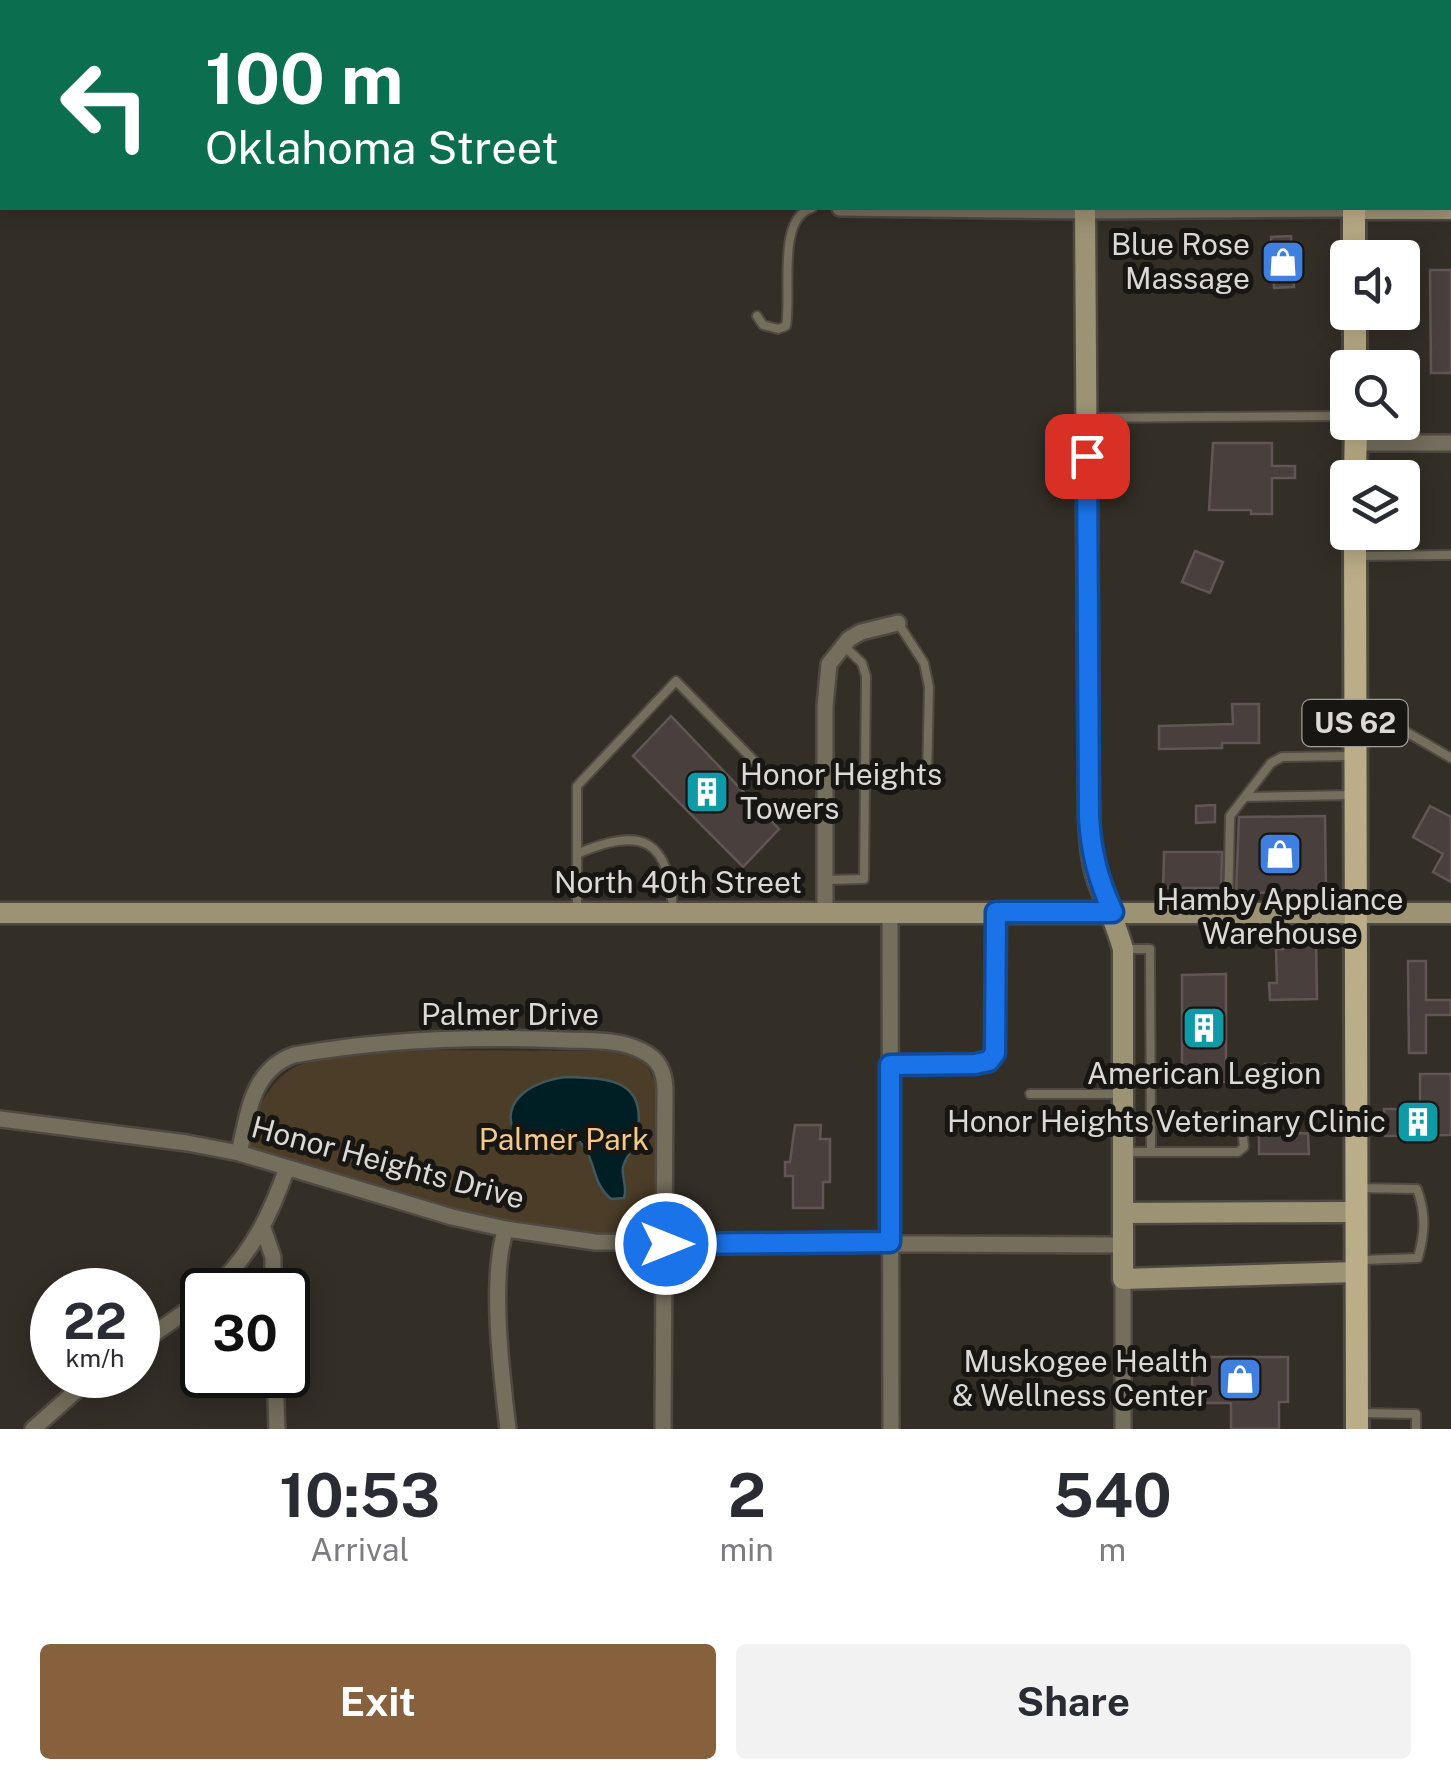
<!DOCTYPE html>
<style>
:root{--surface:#fff;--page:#f2f2f3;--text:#2b2b33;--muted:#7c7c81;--accent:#87603e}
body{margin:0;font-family:"Public Sans",sans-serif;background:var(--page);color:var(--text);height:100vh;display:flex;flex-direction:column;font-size:38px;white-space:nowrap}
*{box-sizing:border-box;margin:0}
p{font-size:32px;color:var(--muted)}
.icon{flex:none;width:55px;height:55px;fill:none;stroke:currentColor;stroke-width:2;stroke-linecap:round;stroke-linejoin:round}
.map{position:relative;height:1429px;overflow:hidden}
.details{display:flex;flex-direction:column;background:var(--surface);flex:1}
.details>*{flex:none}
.top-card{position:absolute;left:0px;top:0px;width:1452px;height:210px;box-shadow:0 5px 25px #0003;background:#0b6e4f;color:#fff;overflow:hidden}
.controls{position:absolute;left:1330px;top:240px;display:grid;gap:20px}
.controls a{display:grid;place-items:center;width:90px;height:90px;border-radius:10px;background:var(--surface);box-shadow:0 5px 25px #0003;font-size:50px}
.speed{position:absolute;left:30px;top:1268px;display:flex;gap:20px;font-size:50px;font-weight:700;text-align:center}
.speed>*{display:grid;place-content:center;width:130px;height:130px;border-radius:50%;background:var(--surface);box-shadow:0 5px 25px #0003;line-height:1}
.speed small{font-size:25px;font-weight:400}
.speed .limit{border:5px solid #111;border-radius:15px;background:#fff;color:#111}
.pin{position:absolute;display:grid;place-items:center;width:85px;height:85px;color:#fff;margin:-42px;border-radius:20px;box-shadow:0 5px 15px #0006}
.me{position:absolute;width:110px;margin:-55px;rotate:90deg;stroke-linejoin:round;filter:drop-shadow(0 0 8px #0008)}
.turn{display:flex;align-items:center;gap:35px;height:210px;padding:0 40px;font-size:45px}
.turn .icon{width:130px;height:130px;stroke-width:2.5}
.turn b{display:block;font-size:70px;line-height:85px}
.eta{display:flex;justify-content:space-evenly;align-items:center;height:170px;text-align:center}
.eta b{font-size:60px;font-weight:700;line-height:70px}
.action{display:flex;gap:20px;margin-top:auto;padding:20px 40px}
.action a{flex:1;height:115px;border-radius:10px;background:var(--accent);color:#fff;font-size:40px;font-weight:700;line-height:115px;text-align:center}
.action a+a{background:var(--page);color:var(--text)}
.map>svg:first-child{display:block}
.green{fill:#4b3d28}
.water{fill:#001f25;stroke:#42575a;stroke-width:2.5}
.building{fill:#493f3d;stroke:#615655;stroke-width:2.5}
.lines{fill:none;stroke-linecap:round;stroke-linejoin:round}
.lane-casing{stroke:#4e4942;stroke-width:12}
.street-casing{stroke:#4e4942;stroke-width:20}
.secondary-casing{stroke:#4e4942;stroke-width:25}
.primary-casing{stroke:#4e4942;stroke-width:28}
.lane{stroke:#746e5c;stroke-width:8}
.street{stroke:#746e5c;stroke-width:15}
.secondary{stroke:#9c9274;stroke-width:20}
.primary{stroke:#baad87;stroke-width:22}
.route-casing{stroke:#114b97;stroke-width:25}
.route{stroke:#1a73e8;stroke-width:18}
.labels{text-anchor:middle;stroke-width:10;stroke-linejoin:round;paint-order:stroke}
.shield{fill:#181613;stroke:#a19e9a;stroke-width:2.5}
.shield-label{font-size:28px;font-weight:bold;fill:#dcd9d4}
.poi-label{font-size:30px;fill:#dcd9d4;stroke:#181613;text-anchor:end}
.street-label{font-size:30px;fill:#dcd9d4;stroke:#181613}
.park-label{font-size:30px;fill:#f3c989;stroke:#181613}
</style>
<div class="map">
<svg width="1451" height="1429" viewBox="0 0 1451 1429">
<rect width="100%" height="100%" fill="#332e26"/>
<!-- green -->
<path class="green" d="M 396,1050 L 631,1051 L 645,1061 L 659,1091 L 658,1239 C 516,1231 383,1192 249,1149 C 252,1118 265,1085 293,1068 C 308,1058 375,1054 396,1050 Z"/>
<!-- water -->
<path class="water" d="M 566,1077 C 611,1078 650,1080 636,1139 C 634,1149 625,1158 623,1167 C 621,1178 628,1186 624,1198 L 611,1199 C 585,1177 602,1147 561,1130 L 522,1144 C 491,1105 530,1081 566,1077 Z"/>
<!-- building -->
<path class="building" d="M 1291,236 L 1294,287 L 1274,288 L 1271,237 Z
M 1430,270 L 1451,270 L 1451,373 L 1431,373 Z
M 1213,443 L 1272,443 L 1272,466 L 1295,466 L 1295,478 L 1272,478 L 1272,514 L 1251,514 L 1251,510 L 1209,510 Z
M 1195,551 L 1223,562 L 1210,593 L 1182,582 Z
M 1232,704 L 1259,704 L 1259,743 L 1222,743 L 1222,748 L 1159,749 L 1159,726 L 1233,724 Z
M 671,716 L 779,829 L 743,867 L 633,756 Z
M 1215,805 L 1215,822 L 1196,823 L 1196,806 Z
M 1430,806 L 1451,817 L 1451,882 L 1433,872 L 1443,854 L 1413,837 Z
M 1325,816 L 1326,892 L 1236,893 L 1239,817 Z
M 1164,852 L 1222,852 L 1221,888 L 1163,888 Z
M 1283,939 L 1316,939 L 1317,999 L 1270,1000 L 1269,983 L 1277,983 L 1276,949 L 1283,949 Z
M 1408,961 L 1426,961 L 1426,1000 L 1451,1000 L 1451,1015 L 1426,1015 L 1426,1053 L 1409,1053 Z
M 1226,974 L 1226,1082 L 1182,1082 L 1182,975 Z
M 1265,1064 L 1298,1064 L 1298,1085 L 1265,1085 Z
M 1420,1074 L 1451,1074 L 1451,1135 L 1385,1136 L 1384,1109 L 1420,1109 Z
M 795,1125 L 821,1125 L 820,1139 L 830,1139 L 830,1182 L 823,1182 L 823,1208 L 793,1208 L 793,1176 L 785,1176 L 785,1162 L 790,1162 Z
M 1308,1133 L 1309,1154 L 1259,1154 L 1259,1134 Z
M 1192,1357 L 1288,1357 L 1288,1402 L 1279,1402 L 1279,1429 L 1231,1429 L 1231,1403 L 1192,1403 Z"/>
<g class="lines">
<defs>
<path id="lane" d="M 757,316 L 763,325 L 778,329 L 786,326 C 792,294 776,218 812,208
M 1086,418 L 1348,416
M 1360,556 L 1451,555
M 898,623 L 924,663 L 929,687 L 927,780
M 1360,705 L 1451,758
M 1247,797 L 1353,795
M 577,854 C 643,825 670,840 673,912
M 825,880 L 864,879 L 866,676 L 862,663 L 844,646
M 577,913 L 577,786 L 676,681 L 769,776 L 825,775
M 1228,913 L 1230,816 L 1271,763 L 1282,757 L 1351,756
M 1127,949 L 1150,949 L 1151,1152
M 890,1065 L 975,1064 L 989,1061 L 995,1053 L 996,917
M 1030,1094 L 1119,1094
M 1124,1152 L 1238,1152 L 1244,1147 L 1241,1117 L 1150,1116
M 1358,1188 L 1417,1189 C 1426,1214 1425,1232 1418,1258 L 1362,1260
M 1361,1413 L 1416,1414 L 1416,1429"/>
<path id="street" d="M 820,2 L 820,0
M 840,208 L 1085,211 L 1354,209
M 1355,443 L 1451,443
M 825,912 L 825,706 L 829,664 L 849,639 L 861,632 L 898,623
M 890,912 L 891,1429
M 0,1119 L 187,1143 L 239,1153 L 452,1217 L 506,1229 L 595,1242 L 1123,1245
M 239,1153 C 248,1115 251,1070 294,1055 C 384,1039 475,1036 566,1040 C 590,1041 620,1039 642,1051 C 659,1059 664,1071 665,1088 L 663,1429
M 263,1228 L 273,1257 L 273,1290
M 506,1229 C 489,1276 502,1378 508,1429
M 213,1290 C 251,1255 270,1216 287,1168
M 138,1345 L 202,1300
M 275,1375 L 277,1429
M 33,1429 L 94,1375
M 1123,1429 L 1123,1279"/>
<path id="secondary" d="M 1084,0 L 1084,2
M 1085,208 L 1089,817 C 1090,838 1091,860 1098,881 C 1107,904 1116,925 1123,949 L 1123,1279 L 1357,1272
M 1354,209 L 1451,209
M 0,913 L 1451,913
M 1123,1213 L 1357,1212"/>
<path id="primary" d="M 1353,0 L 1353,2
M 1354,208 L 1354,258
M 1355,312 L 1355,368
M 1355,478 L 1356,422
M 1355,532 L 1357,1429"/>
</defs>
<!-- lane casing -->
<use href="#lane" class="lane-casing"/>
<!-- street casing -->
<use href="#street" class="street-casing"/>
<!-- secondary casing -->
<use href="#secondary" class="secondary-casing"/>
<!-- primary casing -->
<use href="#primary" class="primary-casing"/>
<!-- lane -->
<use href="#lane" class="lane"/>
<!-- street -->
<use href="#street" class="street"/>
<!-- secondary -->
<use href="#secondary" class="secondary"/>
<!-- primary -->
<use href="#primary" class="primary"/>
</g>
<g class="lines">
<defs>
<path id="route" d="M 666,1244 L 890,1242 L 890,1065 L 975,1064 L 989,1061 L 995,1053 L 996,912 L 1113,912 C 1098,880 1091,852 1089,817 L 1087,456"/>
</defs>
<!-- route casing -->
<use href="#route" class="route-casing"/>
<!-- route -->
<use href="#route" class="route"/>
</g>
<!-- icons -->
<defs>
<symbol id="shop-square" viewBox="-11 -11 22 22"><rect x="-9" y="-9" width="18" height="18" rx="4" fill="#3f7fe0" stroke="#181613"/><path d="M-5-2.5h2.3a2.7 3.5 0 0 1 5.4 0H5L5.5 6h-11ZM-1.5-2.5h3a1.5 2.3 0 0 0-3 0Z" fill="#fff"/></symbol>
<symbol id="building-square" viewBox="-11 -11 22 22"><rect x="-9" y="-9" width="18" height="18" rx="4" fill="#0f9aa8" stroke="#181613"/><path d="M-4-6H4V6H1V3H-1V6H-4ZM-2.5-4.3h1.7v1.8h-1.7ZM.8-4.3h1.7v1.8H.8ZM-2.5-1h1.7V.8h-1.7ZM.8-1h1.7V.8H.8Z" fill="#fff"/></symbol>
</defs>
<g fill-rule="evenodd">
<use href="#shop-square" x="1258" y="237" width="50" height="50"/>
<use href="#building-square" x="682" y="767" width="50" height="50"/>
<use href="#shop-square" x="1255" y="829" width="50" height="50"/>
<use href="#building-square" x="1179" y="1003" width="50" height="50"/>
<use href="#building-square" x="1393" y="1097" width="50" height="50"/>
<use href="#shop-square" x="1215" y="1354" width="50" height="50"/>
</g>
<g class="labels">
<!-- shield labels -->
<rect class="shield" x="1302.5" y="700" width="105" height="46" rx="8"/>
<g class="shield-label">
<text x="1355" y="733">US 62</text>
</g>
<!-- poi labels -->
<g class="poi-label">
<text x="1250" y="255">Blue Rose<tspan x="1250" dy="34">Massage</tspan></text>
<text x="740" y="785" text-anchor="start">Honor Heights<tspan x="740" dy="34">Towers</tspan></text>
<text x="1280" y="910" text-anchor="middle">Hamby Appliance<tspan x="1280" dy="34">Warehouse</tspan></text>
<text x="1204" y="1084" text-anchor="middle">American Legion</text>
<text x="1386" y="1132">Honor Heights Veterinary Clinic</text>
<text x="1208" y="1372">Muskogee Health<tspan x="1208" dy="34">&amp; Wellness Center</tspan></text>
</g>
<!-- street labels -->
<g class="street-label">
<text x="678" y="893">North 40th Street</text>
<text x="510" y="1025">Palmer Drive</text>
<text transform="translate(388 1163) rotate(15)" y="10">Honor Heights Drive</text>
</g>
<!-- park labels -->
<g class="park-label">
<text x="564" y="1150">Palmer Park</text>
</g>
</g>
</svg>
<div class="controls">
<a><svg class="icon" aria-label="sound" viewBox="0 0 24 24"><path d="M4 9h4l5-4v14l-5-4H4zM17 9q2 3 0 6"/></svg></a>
<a><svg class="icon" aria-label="search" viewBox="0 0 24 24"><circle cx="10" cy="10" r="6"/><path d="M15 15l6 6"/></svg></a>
<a><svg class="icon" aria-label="layers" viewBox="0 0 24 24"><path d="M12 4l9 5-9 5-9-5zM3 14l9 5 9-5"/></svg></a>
</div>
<div class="speed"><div>22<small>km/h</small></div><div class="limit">30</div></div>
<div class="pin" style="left:1087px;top:456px;background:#d93025"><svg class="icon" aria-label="arrive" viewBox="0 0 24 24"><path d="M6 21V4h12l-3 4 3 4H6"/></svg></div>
<svg class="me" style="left:666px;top:1244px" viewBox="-20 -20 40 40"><circle r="17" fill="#1a73e8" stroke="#fff" stroke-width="3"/><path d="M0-11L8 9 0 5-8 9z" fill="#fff"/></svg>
<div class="top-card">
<div class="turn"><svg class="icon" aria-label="left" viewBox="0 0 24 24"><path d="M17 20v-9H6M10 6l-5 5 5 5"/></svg><div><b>100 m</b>Oklahoma Street</div></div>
</div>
</div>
<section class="details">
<div class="eta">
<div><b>10:53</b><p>Arrival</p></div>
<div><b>2</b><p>min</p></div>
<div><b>540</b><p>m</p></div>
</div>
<div class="action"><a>Exit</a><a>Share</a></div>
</section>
